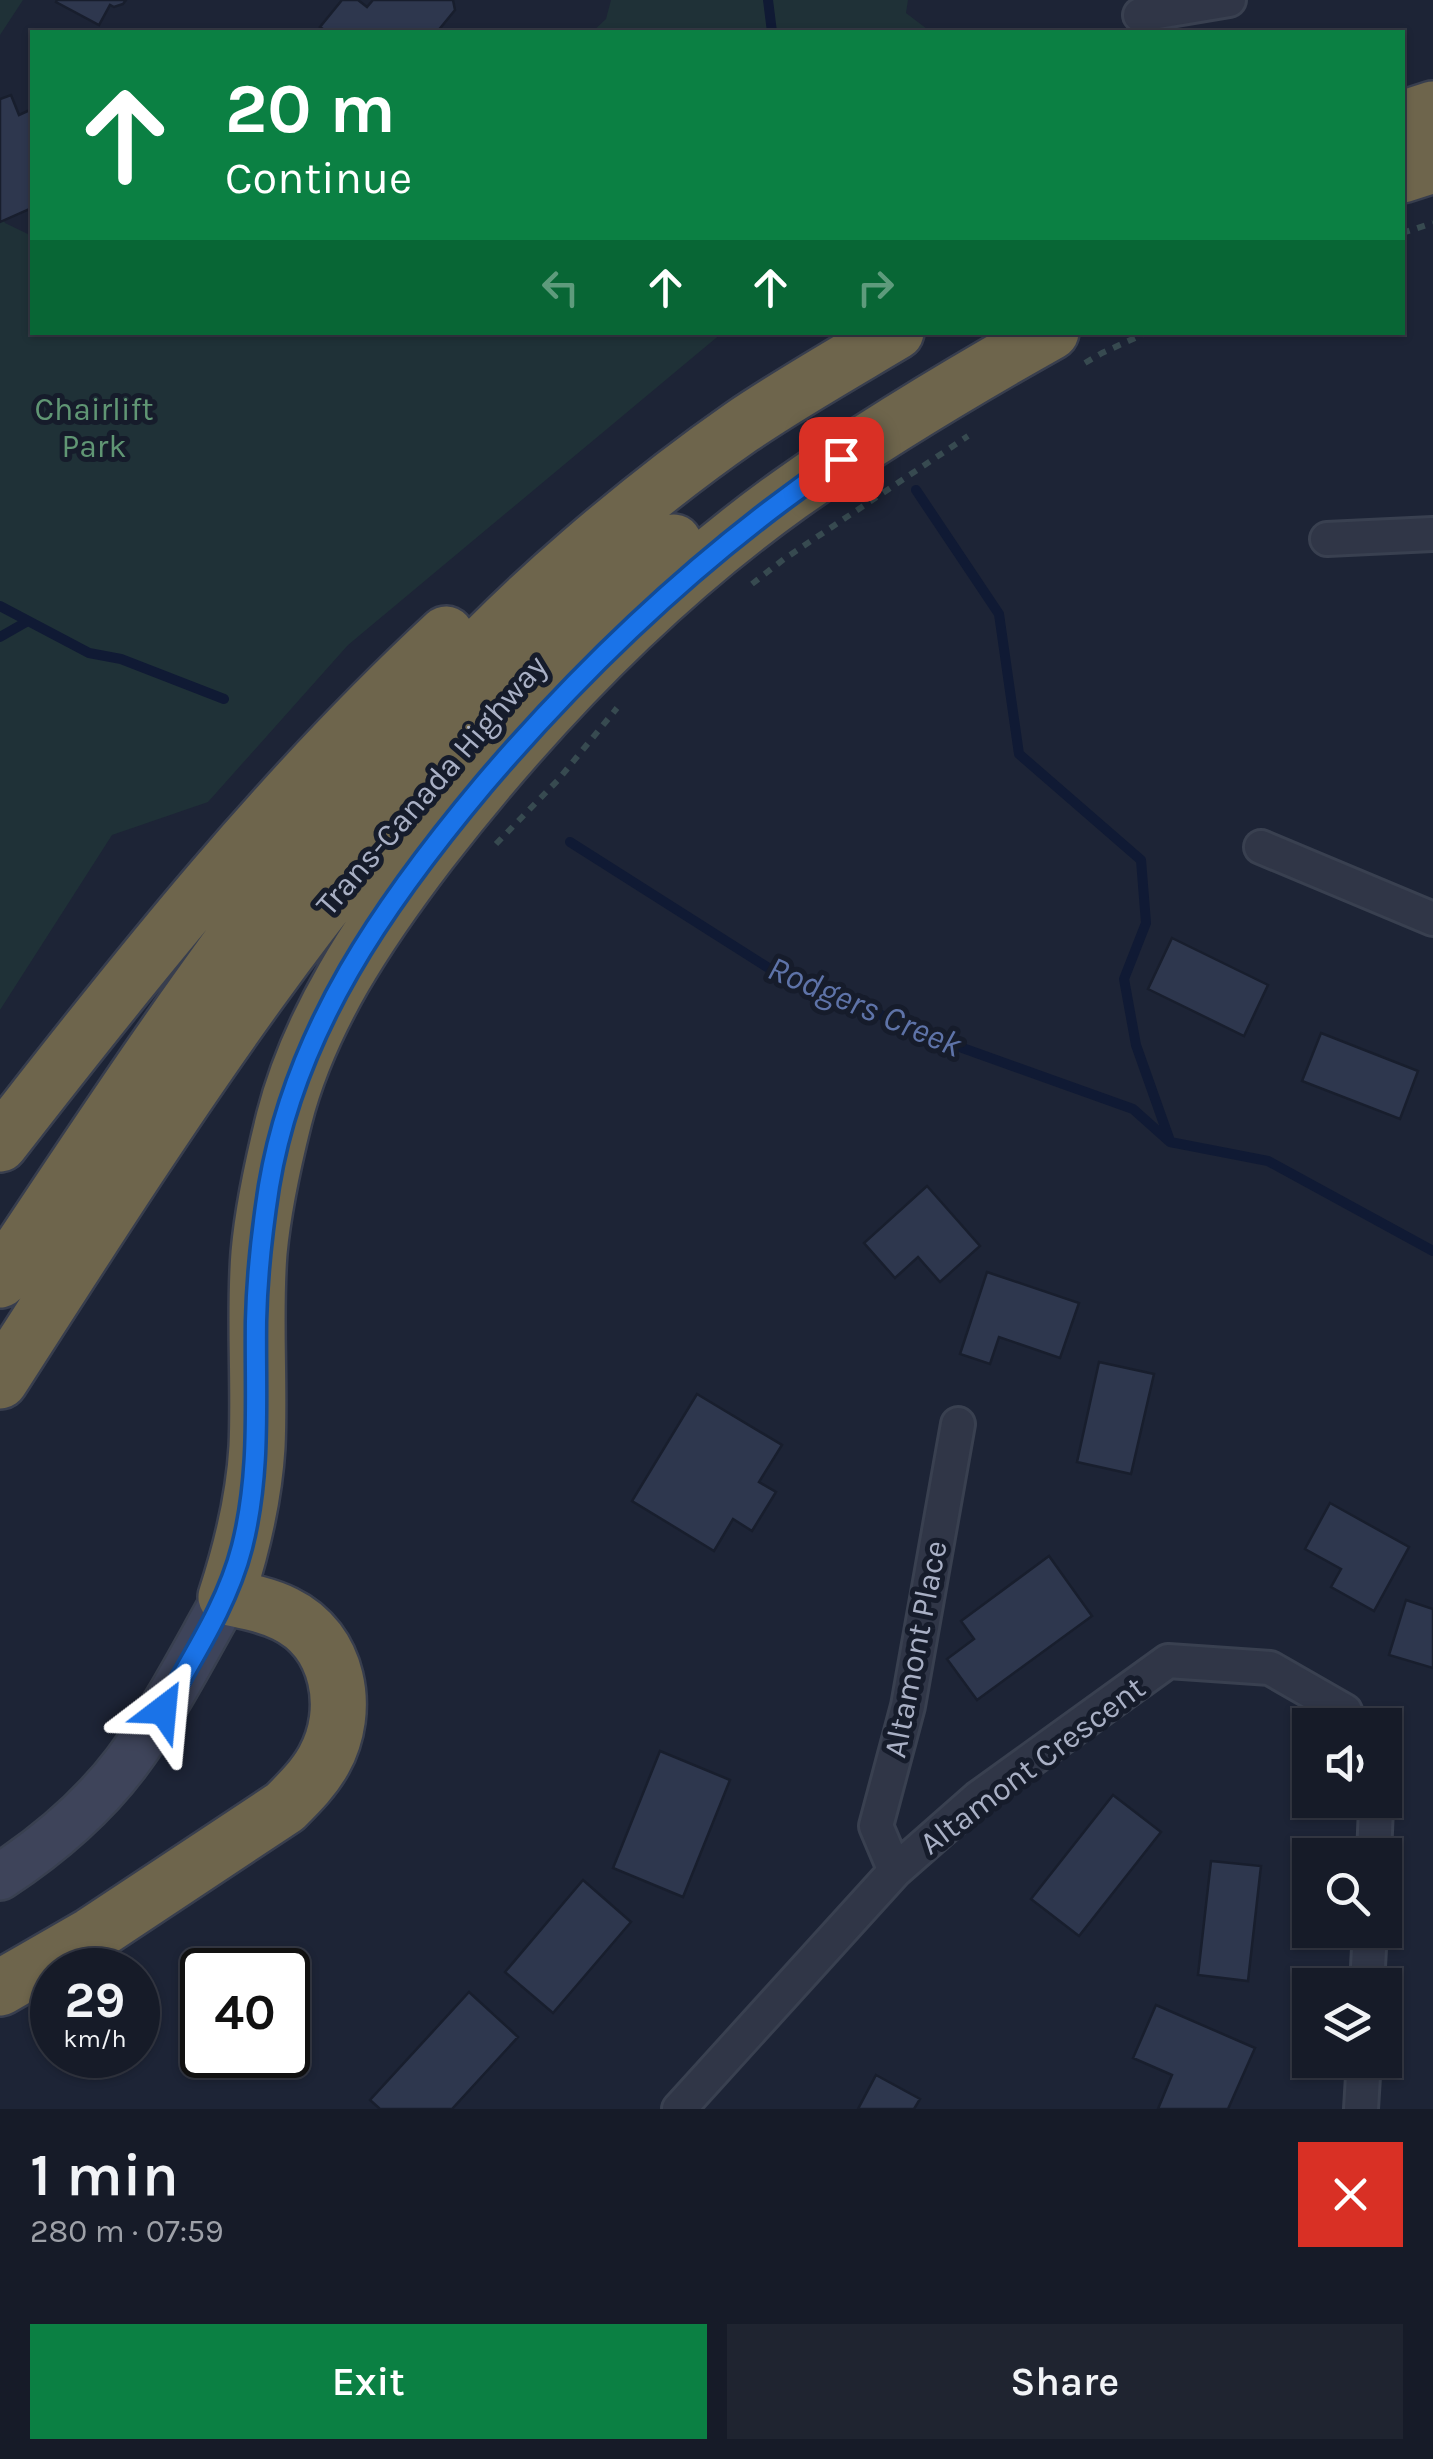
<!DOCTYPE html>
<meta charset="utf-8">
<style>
:root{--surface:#161b28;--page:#1f2430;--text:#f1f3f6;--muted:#9ea1a8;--line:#353945;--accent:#0b8043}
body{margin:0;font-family:Karla,sans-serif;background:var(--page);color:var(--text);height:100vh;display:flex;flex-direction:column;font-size:38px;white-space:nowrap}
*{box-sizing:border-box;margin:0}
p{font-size:32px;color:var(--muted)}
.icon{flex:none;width:55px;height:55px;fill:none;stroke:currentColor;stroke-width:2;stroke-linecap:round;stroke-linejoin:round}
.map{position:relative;height:2109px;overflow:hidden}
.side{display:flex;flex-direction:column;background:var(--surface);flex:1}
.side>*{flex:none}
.top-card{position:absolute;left:30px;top:30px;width:1375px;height:305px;border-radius:0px;box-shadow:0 2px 8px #0004,0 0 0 2px var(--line);background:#0b8043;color:#fff;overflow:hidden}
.controls{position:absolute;left:1292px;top:1708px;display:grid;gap:20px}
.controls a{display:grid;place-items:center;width:110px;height:110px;border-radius:0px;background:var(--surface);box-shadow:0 2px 8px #0004,0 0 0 2px var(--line);font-size:50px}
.speed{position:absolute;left:30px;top:1948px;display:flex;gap:20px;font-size:50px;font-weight:700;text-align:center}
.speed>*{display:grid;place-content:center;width:130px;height:130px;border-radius:50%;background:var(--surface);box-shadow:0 2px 8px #0004,0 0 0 2px var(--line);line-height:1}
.speed small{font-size:25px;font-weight:400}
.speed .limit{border:5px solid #111;border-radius:15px;background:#fff;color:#111}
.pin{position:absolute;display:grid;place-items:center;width:85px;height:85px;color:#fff;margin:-42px;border-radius:20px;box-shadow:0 5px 15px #0006}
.me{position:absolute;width:110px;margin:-55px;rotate:29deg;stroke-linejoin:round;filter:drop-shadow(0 0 8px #0008)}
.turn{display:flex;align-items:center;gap:35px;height:210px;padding:0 30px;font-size:45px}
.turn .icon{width:130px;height:130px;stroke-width:2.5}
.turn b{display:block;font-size:70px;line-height:85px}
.lanes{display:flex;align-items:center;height:95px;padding:0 30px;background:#0003;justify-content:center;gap:50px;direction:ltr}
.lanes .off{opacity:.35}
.round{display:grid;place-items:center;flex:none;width:105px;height:105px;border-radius:0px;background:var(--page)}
.overview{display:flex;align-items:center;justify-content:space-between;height:170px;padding:0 30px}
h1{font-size:60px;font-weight:600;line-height:75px}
.cta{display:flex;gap:20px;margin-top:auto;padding:20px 30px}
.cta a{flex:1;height:115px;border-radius:0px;background:var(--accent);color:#fff;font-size:40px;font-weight:600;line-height:115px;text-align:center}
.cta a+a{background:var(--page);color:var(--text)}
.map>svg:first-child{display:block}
.green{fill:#1f3137}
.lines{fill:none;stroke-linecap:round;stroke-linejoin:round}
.stream{stroke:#101a34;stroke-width:10}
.building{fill:#2e374e;stroke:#181e2d;stroke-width:2.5}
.street-casing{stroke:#394050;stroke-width:38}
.secondary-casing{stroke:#394050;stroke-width:50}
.highway-casing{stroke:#383e4e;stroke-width:60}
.path{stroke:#374a50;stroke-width:6;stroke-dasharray:8 8;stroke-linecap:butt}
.street{stroke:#303647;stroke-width:32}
.secondary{stroke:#3e445a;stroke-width:45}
.highway{stroke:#6e654c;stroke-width:55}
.route-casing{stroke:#114b97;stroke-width:25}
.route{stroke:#1a73e8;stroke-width:18}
.labels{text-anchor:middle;stroke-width:10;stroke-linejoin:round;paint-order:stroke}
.park-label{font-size:32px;fill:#609674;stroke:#161c2b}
.street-label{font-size:32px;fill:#a9b0c5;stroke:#161c2b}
.water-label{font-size:35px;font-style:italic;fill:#5e73a8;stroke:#161c2b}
</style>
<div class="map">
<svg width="1433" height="2109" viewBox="0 0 1433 2109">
<rect width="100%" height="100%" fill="#1d2436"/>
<!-- green -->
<path class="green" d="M 0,0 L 23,0 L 0,35 Z
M 611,0 L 908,0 L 906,13 L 931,32 L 592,32 L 606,19 Z
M 0,212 L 5,223 L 32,236 L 32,332 L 722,333 L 348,645 L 208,802 L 112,835 L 0,1010 Z"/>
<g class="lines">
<!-- stream -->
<path class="stream" d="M 768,0 L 772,32
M 916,490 L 999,614 L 1019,754 L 1141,860 L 1146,923 L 1124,979 L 1136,1045 L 1170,1141
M 0,606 L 89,653 L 121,659 L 224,699
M 0,637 L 28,621
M 570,842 L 767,967 L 943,1041 L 1133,1109 L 1170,1142 L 1268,1161 L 1433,1251"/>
</g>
<!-- building -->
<path class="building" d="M 57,0 L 126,0 L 123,4 L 114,7 L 110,5 L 99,25 L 56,2 Z
M 342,0 L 358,0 L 367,7 L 373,0 L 453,0 L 455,10 L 437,32 L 327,32 L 320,27 Z
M 11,95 L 19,115 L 32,109 L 32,208 L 0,222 L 0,99 Z
M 1172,938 L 1268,985 L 1244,1036 L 1148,989 Z
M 1321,1033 L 1418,1071 L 1400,1119 L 1302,1081 Z
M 927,1186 L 980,1246 L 940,1282 L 918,1257 L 895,1278 L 864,1243 Z
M 987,1272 L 1079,1303 L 1060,1358 L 999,1337 L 990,1364 L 960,1354 Z
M 1099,1362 L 1154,1374 L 1131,1474 L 1077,1462 Z
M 697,1394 L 782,1445 L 759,1482 L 776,1492 L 752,1531 L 733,1519 L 714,1551 L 632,1501 Z
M 1330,1503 L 1409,1547 L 1374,1611 L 1331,1587 L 1341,1569 L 1305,1549 Z
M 1049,1556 L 1092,1616 L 977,1700 L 947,1659 L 974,1639 L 961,1621 Z
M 1406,1600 L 1433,1609 L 1433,1668 L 1389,1655 Z
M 660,1751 L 730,1780 L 683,1897 L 613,1868 Z
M 1113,1795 L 1161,1832 L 1079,1936 L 1031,1899 Z
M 1211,1861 L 1261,1866 L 1248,1981 L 1198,1975 Z
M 583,1880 L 631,1922 L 553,2013 L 505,1972 Z
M 469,1992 L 518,2037 L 452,2109 L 380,2109 L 370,2100 Z
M 1156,2005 L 1255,2048 L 1228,2109 L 1158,2109 L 1172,2075 L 1133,2058 Z
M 876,2075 L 920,2099 L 914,2109 L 858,2109 Z"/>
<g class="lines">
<defs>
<path id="street" d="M 1140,15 L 1229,0
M 1327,539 L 1433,534
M 1261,847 L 1433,919
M 1374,1800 L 1376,1808 L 1374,1855
M 895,1871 L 876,1826 L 908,1706 L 958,1424
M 1367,1985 L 1370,1930
M 679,2109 L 895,1871 L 978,1798 L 1168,1661 L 1270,1668 L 1345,1711 L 1350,1725
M 1361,2109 L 1364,2060"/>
<path id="secondary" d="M 0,1877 C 47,1846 92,1808 126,1763 C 165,1711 194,1653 226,1597"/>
<path id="highway" d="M 1402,119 L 1433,109
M 1402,175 L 1433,165
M 0,1144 C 138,966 280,788 446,634
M 0,1280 C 171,1023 344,756 580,553 C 631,509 685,466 741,427 C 791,393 844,363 896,332
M 0,1381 C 162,1129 323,873 537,661 C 580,618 627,580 674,542
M 0,1988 L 92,1935 L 285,1807 C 300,1792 314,1778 324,1760 C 352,1710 339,1640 285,1614 C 267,1605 246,1601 226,1597 C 242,1548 254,1499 257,1447 C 260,1383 254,1318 259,1253 C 263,1208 273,1163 284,1119 C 309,1020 369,931 430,851 C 533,718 653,592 790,494 C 873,435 962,382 1051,332"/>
</defs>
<!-- street casing -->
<use href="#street" class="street-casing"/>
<!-- secondary casing -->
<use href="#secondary" class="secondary-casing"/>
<!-- highway casing -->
<use href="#highway" class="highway-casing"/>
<!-- path -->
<path class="path" d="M 1402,233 L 1433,223
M 1085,363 L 1102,353 L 1148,332
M 752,584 L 784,559 L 968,436
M 496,844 L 558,780 L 617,708"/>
<!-- street -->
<use href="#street" class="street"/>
<!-- secondary -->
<use href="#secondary" class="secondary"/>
<!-- highway -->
<use href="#highway" class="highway"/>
</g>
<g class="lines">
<defs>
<path id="route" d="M 163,1710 C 192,1657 227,1606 242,1547 C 261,1472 255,1398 256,1321 C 257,1276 262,1231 269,1186 C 295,1030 385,902 484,784 C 589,661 707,550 841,459"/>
</defs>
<!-- route casing -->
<use href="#route" class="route-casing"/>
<!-- route -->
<use href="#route" class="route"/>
</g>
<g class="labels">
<!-- park labels -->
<g class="park-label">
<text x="94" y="420">Chairlift<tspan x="94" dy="37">Park</tspan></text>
</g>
<!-- street labels -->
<g class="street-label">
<text transform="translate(431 785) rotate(-49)" y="11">Trans-Canada Highway</text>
<text transform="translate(915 1649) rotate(-79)" y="11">Altamont Place</text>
<text transform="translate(1032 1765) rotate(-37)" y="11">Altamont Crescent</text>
</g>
<!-- water labels -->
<g class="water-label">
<text transform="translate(865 1006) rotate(23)" y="12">Rodgers Creek</text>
</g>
</g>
</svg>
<div class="controls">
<a><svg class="icon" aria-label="sound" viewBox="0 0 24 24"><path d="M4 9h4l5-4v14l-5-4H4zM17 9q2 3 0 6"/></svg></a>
<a><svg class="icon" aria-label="search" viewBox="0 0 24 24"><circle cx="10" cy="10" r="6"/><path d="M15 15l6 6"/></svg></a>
<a><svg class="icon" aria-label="layers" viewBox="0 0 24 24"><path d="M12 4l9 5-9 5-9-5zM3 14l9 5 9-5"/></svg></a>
</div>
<div class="speed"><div>29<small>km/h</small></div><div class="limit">40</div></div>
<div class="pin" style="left:841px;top:459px;background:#d93025"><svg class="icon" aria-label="arrive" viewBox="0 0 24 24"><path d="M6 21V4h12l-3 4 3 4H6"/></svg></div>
<svg class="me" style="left:163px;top:1710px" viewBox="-20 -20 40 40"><path d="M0-17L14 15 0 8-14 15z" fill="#1a73e8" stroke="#fff" stroke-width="4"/></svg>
<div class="top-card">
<div class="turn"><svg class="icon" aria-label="ahead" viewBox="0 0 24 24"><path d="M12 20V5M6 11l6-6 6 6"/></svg><div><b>20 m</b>Continue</div></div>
<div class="lanes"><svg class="icon off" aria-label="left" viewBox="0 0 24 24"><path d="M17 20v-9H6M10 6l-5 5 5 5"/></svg><svg class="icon" aria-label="ahead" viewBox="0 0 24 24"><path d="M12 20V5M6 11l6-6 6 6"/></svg><svg class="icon" aria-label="ahead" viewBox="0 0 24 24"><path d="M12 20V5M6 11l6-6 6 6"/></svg><svg class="icon off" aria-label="right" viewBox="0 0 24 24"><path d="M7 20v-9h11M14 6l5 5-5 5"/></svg></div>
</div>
</div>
<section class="side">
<div class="overview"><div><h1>1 min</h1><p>280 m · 07:59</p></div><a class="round" style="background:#d93025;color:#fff"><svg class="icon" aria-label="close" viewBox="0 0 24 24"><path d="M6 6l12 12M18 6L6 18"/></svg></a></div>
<div class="cta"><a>Exit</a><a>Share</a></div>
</section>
